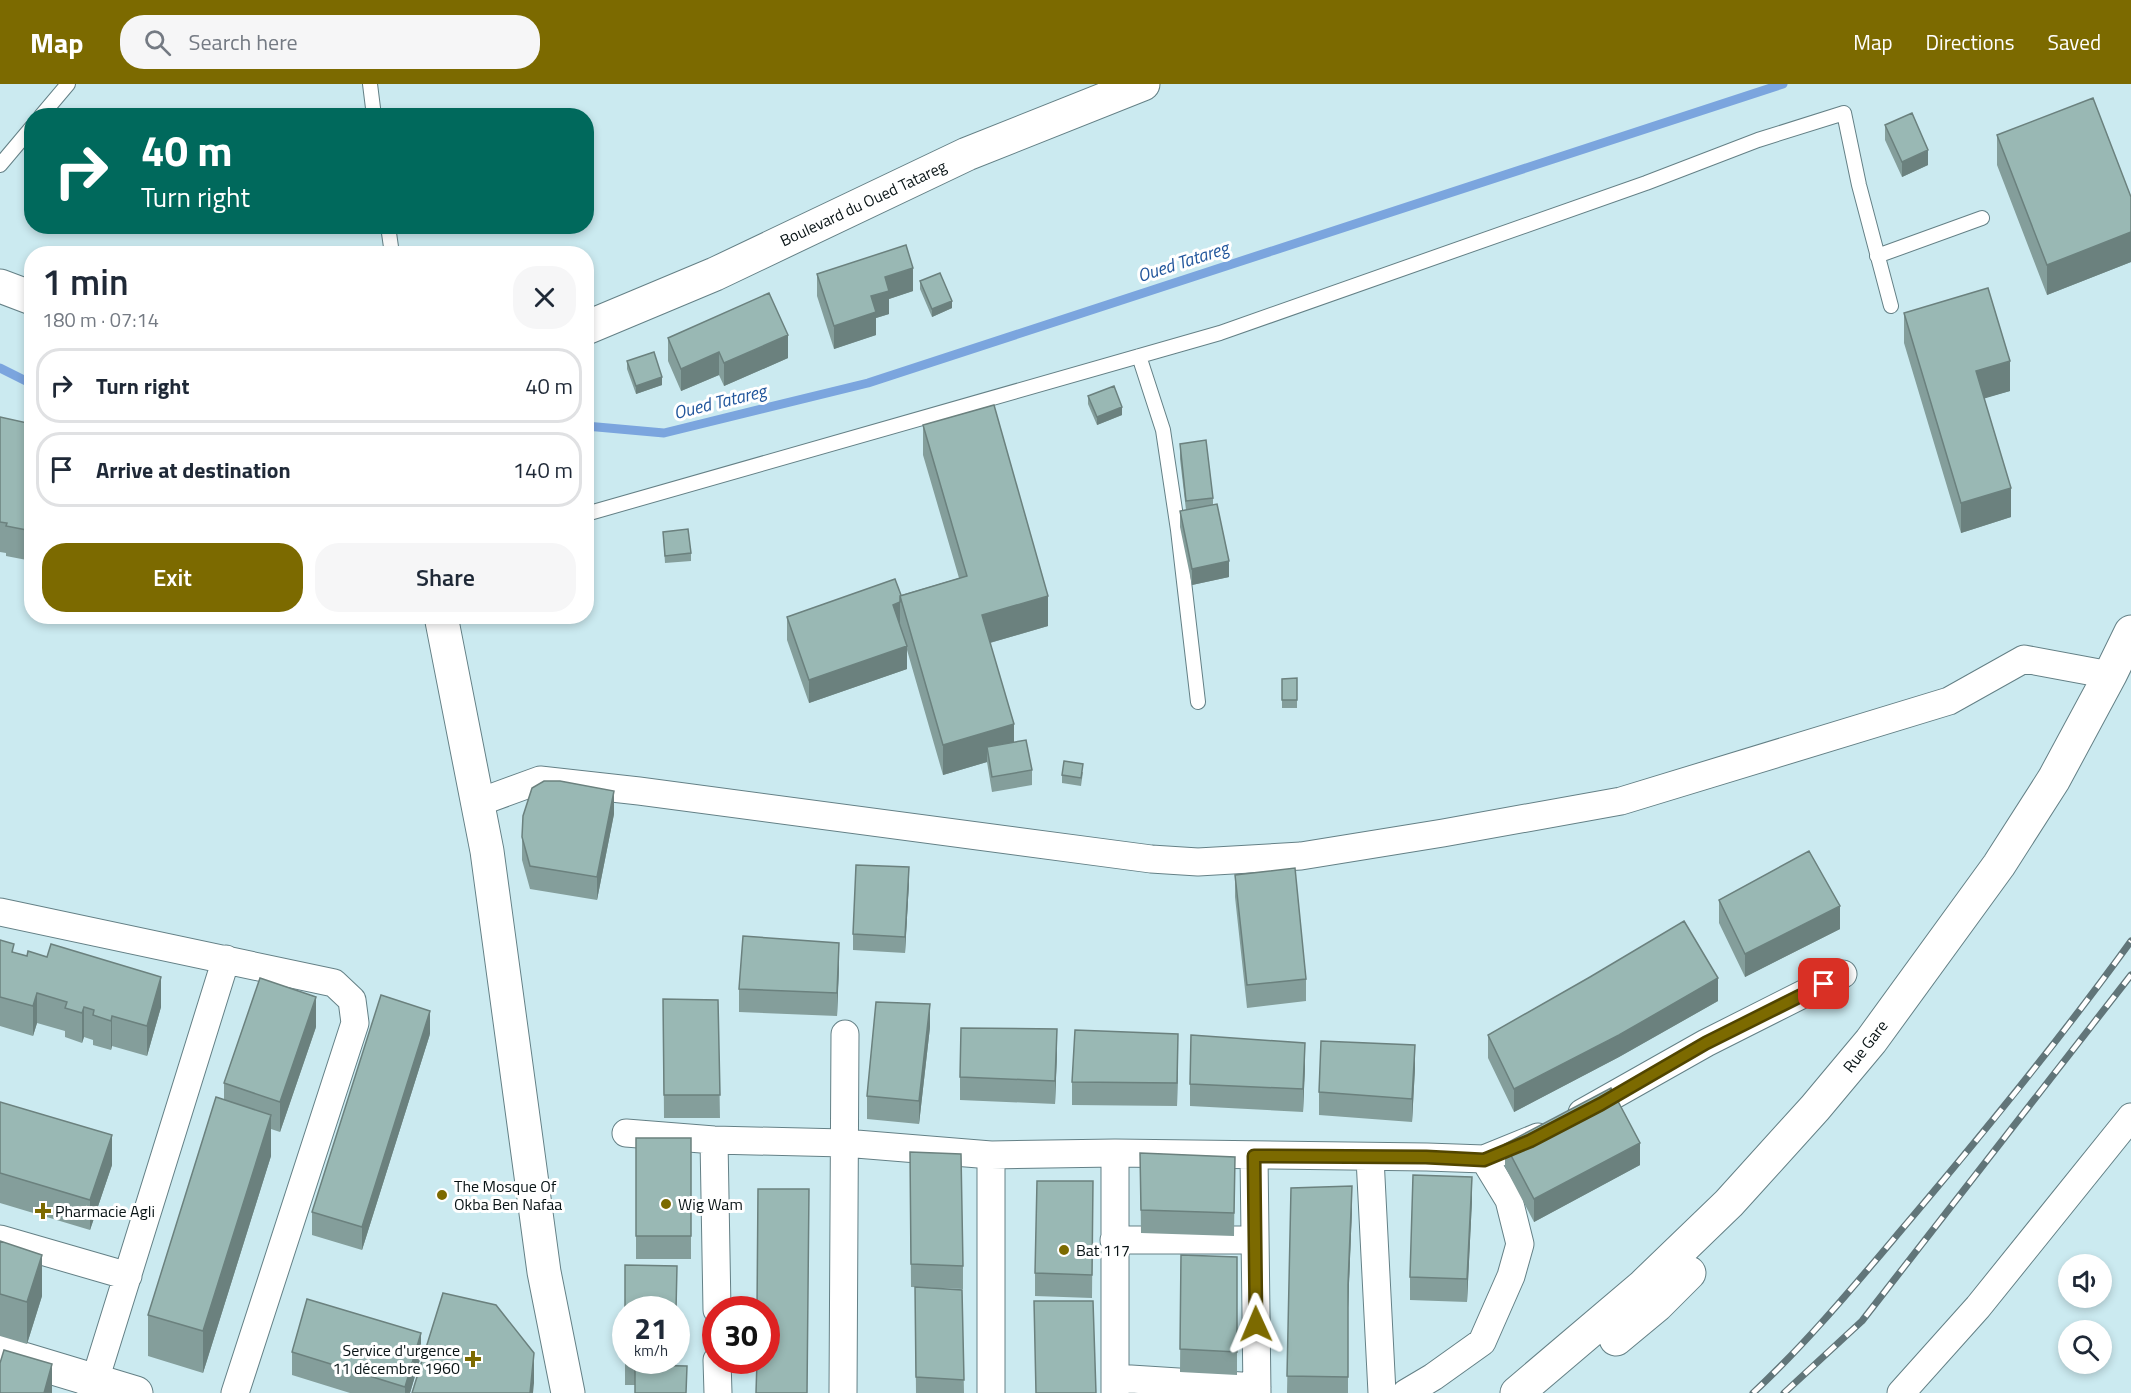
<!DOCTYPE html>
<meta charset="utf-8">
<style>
:root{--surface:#fff;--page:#f6f6f7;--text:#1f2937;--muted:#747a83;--line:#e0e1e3;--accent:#7c6a00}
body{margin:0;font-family:"Titillium Web",sans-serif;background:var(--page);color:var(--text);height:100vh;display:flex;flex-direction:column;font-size:22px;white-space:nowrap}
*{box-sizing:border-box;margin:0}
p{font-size:20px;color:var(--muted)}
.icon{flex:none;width:33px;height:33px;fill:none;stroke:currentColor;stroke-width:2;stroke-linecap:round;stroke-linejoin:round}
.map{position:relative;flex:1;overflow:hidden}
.sheet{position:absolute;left:24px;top:162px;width:570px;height:378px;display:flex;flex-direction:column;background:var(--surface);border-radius:24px;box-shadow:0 3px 9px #0003}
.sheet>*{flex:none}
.hud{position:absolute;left:24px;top:24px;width:570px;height:126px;border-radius:24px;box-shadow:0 3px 9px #0003;background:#00695c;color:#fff;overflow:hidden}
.tools{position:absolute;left:2058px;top:1170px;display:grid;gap:12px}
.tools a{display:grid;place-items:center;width:54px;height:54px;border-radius:50%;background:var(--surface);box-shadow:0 3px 9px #0003;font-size:30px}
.speed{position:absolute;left:612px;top:1212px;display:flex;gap:12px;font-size:30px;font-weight:700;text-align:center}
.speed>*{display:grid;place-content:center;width:78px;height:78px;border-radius:50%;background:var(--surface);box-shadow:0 3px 9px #0003;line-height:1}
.speed small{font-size:15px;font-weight:400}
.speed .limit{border:9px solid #d22;background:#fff;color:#111}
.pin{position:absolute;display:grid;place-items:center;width:51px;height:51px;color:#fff;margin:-26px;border-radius:12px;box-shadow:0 3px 9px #0006}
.me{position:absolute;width:66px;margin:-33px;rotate:359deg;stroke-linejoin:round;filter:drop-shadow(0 0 4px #0008)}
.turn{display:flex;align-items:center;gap:21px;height:126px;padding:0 18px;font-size:27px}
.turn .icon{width:78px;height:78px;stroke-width:2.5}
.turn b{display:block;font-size:42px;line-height:51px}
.round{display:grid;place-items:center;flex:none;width:63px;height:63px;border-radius:24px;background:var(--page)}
.overview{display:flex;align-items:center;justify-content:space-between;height:102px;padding:0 18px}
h1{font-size:36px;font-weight:600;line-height:45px}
.cta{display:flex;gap:12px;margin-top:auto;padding:12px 18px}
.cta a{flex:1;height:69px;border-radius:24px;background:var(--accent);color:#fff;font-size:24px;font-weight:600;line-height:69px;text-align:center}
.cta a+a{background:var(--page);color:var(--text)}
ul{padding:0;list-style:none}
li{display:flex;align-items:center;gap:18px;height:75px;margin:0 12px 9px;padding:0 6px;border:3px solid var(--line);border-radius:24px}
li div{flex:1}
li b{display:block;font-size:22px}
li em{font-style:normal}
header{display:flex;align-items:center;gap:36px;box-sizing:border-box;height:84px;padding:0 30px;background:var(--accent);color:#fff}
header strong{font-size:28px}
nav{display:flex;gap:33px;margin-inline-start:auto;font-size:21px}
.search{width:420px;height:54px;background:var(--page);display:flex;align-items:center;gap:15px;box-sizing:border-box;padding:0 21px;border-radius:24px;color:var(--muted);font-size:22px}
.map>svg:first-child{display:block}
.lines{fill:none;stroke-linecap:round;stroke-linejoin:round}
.stream{stroke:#7ba5de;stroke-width:9}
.lane-casing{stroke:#648086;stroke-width:16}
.street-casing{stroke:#648086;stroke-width:29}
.secondary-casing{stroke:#648086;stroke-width:35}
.lane{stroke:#fff;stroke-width:14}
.street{stroke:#fff;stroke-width:27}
.secondary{stroke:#fff;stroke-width:33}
.rail-casing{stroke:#617579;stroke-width:7}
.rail{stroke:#fff;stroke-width:4.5;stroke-dasharray:14;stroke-linecap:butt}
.wall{fill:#849e9b}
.shaded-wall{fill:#6b817e}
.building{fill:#99b8b4;stroke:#6b817e;stroke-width:1.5}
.route-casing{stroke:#514500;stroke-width:15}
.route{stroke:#7c6a00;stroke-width:10}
.poi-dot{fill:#7c6a00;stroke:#fff;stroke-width:2}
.labels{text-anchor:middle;stroke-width:6;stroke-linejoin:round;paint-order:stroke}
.street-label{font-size:16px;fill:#081315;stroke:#fff}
.poi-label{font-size:16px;fill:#081315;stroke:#fff;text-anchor:start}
.water-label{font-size:18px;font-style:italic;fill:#21569c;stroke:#fff}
</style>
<header>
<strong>Map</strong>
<div class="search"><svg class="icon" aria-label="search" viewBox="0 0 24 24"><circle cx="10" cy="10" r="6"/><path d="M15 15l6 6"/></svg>Search here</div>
<nav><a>Map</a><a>Directions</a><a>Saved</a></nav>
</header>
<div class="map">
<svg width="2131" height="1309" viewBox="0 0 2131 1309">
<rect width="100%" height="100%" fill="#cbeaf0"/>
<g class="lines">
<!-- stream -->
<path class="stream" d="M 0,284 L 32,300
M 586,342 L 664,349 L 868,299 L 1783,0"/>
<defs>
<path id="lane" d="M 370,0 L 374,32
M 41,32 L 68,0
M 0,81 L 32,43
M 388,142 L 392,170
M 1877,172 L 1982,134
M 1139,272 L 1163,346 L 1178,446 L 1198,618
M 586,430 L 1220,249 L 1646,99 L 1758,56 L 1844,29 L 1859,101 L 1891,222"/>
<path id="street" d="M 477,719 L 540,696 L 639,707 L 1151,775 L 1198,778 L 1301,772 L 1443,749 L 1621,717 L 1949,617 L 2024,575 L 2110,591
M 0,828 L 334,899 L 352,916 L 355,939 L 235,1309
M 1582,1029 L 1706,959 L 1843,890
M 626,1049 L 714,1056 L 844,1059 L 991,1071 L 1115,1069 L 1427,1073 L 1484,1075 L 1538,1053
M 714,1056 L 717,1226
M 1254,1072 L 1257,1309
M 1370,1074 L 1382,1309
M 0,1155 L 128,1192
M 1114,1156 L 1254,1156
M 717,1276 L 718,1309
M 1115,1294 L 1257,1303
M 91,1309 L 226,875
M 843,1309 L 845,950
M 991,1309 L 991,1071
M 1115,1309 L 1115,1069
M 1406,1309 L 1433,1293 L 1482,1258 L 1511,1192 L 1520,1160 L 1509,1116 L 1484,1075
M 1901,1309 L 1978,1223 L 2131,1033"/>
<path id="secondary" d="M 0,202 L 32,214
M 586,244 L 715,190 L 967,70 L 1143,0
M 441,532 L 487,767 L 544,1188 L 568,1309
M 1616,1255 L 1657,1221 L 1689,1189
M 0,1268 L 136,1309
M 1517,1309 L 1643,1202 L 1729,1119 L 1815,1024 L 1871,957 L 1999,781 L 2054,695 L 2110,591 L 2131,548"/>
</defs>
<!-- lane casing -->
<use href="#lane" class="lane-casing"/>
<!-- street casing -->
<use href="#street" class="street-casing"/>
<!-- secondary casing -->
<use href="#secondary" class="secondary-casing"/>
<!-- lane -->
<use href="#lane" class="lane"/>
<!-- street -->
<use href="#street" class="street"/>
<!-- secondary -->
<use href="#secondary" class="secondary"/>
<defs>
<path id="rail" d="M 1753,1309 C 1809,1257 1859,1196 1908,1138 C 1986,1046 2061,954 2131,857
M 1784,1309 L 1862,1237 L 2131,891"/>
</defs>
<!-- rail casing -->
<use href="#rail" class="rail-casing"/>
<!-- rail -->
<use href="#rail" class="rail"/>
</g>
<!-- wall -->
<path class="wall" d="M 1885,41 L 1928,81 L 1902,93 L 1885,56 Z
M 1997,51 L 2131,113 L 2131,178 L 2047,211 L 1997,81 Z
M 817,190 L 913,207 L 889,215 L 889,230 L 876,234 L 876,251 L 834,265 L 817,212 Z
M 920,197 L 952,224 L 932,233 L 920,205 Z
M 1904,229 L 2010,307 L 1984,314 L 2011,433 L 1961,449 L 1904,259 Z
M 668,254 L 788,274 L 724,302 L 719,291 L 681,307 L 668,277 Z
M 627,277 L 662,301 L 636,310 L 627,285 Z
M 1088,312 L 1122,331 L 1097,341 L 1088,320 Z
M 0,333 L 32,340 L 32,477 L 6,472 L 6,469 L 0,468 Z
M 923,341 L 1048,542 L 990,559 L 1014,658 L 1032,686 L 1032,701 L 992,708 L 987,678 L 943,691 L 907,566 L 907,585 L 809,619 L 787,556 L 787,533 L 901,511 L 959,494 L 923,371 Z
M 1180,360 L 1213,414 L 1213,420 L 1229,493 L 1192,501 L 1180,443 L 1180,427 L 1186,426 L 1180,375 Z
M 663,448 L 691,469 L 691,477 L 665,479 Z
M 1297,594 L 1297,624 L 1282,624 L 1282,595 Z
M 1083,688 L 1081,702 L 1062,699 L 1062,691 Z
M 614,730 L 597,816 L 530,805 L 522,776 L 522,753 Z
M 1235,791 L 1306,895 L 1306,917 L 1247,924 L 1235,813 Z
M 909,798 L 905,869 L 853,866 L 853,850 Z
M 1719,816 L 1840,845 L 1745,893 L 1719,839 Z
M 0,856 L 14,869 L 161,923 L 147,972 L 112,962 L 111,966 L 93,961 L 93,956 L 84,953 L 82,959 L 65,953 L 65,947 L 37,939 L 33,952 L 0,942 Z
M 839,882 L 837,932 L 739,928 L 739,905 Z
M 663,915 L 718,916 L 720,1034 L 664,1034 Z
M 1718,917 L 1619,973 L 1514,1028 L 1488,974 L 1488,951 Z
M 316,943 L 280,1048 L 271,1045 L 271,1072 L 203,1289 L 148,1272 L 148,1231 L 224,1016 L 224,999 Z
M 930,943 L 919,1040 L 867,1035 L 867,1012 Z
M 430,950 L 362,1166 L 312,1151 L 312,1128 Z
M 1057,968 L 1055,1020 L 960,1016 L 960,993 Z
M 1178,973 L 1177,1022 L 1072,1021 L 1072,998 Z
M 1305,982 L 1303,1028 L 1190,1022 L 1190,1000 Z
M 1415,984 L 1412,1038 L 1319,1031 L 1319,1008 Z
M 0,1018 L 112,1081 L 90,1146 L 0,1119 Z
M 636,1054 L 691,1054 L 691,1175 L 636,1175 Z
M 1505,1060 L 1640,1081 L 1534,1138 L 1505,1083 Z
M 910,1068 L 963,1182 L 963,1205 L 911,1203 Z
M 1140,1069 L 1235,1073 L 1234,1152 L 1141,1149 Z
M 1093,1097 L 1092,1214 L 1035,1212 L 1035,1189 Z
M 1291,1104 L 1352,1125 L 1348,1224 L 1348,1309 L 1287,1309 Z
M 1472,1116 L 1467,1218 L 1410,1216 L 1410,1193 Z
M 0,1157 L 42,1212 L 27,1260 L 0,1252 Z
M 1181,1171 L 1237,1173 L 1237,1291 L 1180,1288 Z
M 625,1181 L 676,1276 L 676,1282 L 635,1301 L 625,1301 Z
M 915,1203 L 962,1206 L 964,1309 L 916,1309 Z
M 292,1268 L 421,1272 L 410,1309 L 350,1309 L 292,1291 Z"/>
<!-- shaded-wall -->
<path class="shaded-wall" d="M 1928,66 L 1928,81 L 1902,93 L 1902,78 Z
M 2131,148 L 2131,178 L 2047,211 L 2047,181 Z
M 913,184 L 913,207 L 889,215 L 889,230 L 876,234 L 876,251 L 834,265 L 834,242 L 871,212 L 885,193 Z
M 952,217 L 952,224 L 932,233 L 932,225 Z
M 788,251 L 788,274 L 724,302 L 724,279 Z
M 719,268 L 719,291 L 681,307 L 681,285 Z
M 2010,277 L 2010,307 L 1976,317 L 1976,287 Z
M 662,293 L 662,301 L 636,310 L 636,302 Z
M 1122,323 L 1122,331 L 1097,341 L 1097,333 Z
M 2011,404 L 2011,433 L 1961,449 L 1961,419 Z
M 1229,477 L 1229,493 L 1192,501 L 1192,485 Z
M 1048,512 L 1048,542 L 982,561 L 982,531 Z
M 900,518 L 900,541 L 893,521 Z
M 907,562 L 907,585 L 809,619 L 809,596 Z
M 1014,640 L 1014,670 L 987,663 L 987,678 L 943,691 L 943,661 Z
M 614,707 L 614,730 L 597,816 L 597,793 Z
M 909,783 L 909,798 L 905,869 L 905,853 Z
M 1840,822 L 1840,845 L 1745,893 L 1745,870 Z
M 839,859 L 839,882 L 837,932 L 837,909 Z
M 161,893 L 161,923 L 147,972 L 147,942 Z
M 1718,894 L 1718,917 L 1619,973 L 1514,1028 L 1514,1005 Z
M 37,909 L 37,939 L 33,952 L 33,922 Z
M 316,913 L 316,943 L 280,1048 L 280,1018 Z
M 930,920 L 930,943 L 919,1040 L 919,1017 Z
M 84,923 L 84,953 L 82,959 L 82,929 Z
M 430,927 L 430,950 L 362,1166 L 362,1143 Z
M 112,932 L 112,962 L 111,966 L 111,937 Z
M 1057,945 L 1057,968 L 1055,1020 L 1055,997 Z
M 1178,950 L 1178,973 L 1177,1022 L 1177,999 Z
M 1305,959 L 1305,982 L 1303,1028 L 1303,1005 Z
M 1415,961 L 1415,984 L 1412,1038 L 1412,1015 Z
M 271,1031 L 271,1072 L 203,1289 L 203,1247 Z
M 112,1051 L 112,1081 L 90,1146 L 90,1116 Z
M 1640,1059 L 1640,1081 L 1534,1138 L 1534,1115 Z
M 1472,1093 L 1472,1116 L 1467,1218 L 1467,1195 Z
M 1352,1102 L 1352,1125 L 1348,1224 L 1348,1309 L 1348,1201 Z
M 42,1171 L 42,1212 L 27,1260 L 27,1218 Z
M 421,1249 L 421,1272 L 410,1309 L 405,1309 L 405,1303 Z
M 534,1269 L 534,1299 L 533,1309 L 530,1309 Z
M 52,1280 L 52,1309 L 44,1309 Z"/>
<!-- building -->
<path class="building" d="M 2093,14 L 2131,113 L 2131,148 L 2047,181 L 1997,51 Z
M 1912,29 L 1928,66 L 1902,78 L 1885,41 Z
M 906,161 L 913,184 L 885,193 L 889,207 L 871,212 L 876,228 L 834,242 L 817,190 Z
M 940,189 L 952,217 L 932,225 L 920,197 Z
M 1988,204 L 2010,277 L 1976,287 L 2011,404 L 1961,419 L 1904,229 Z
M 769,209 L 788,251 L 724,279 L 719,268 L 681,285 L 668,254 Z
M 654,268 L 662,293 L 636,302 L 627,277 Z
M 1114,302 L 1122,323 L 1097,333 L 1088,312 Z
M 994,321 L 1048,512 L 982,531 L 1014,640 L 943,661 L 900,512 L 967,492 L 923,341 Z
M 0,333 L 32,340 L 32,447 L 6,442 L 7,439 L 0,438 Z
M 1206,356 L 1213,414 L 1186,417 L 1180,360 Z
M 1217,420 L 1229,477 L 1192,485 L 1180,427 Z
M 688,445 L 691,469 L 665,472 L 663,448 Z
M 895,495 L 901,511 L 900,512 L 900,518 L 893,521 L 907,562 L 809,596 L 787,533 Z
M 1297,594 L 1297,616 L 1282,616 L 1282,595 Z
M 1026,656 L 1032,686 L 992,693 L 987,663 Z
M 1064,677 L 1083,680 L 1081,694 L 1062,691 Z
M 544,697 L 560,697 L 614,707 L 597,793 L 530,782 L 522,753 L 523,732 L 532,704 Z
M 1809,767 L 1840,822 L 1745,870 L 1719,816 Z
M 856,781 L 909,783 L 905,853 L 853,850 Z
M 1295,784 L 1306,895 L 1247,901 L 1235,791 Z
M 1684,837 L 1718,894 L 1619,951 L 1514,1005 L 1488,951 L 1590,893 Z
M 743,852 L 839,859 L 837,909 L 739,905 Z
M 0,856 L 14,860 L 12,868 L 27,872 L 28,867 L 47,873 L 51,860 L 161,893 L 147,942 L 112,932 L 111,937 L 93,931 L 94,926 L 84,923 L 82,929 L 65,924 L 67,918 L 37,909 L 33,922 L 0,913 Z
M 260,894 L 316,913 L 280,1018 L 224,999 Z
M 381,911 L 430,927 L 362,1143 L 312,1128 Z
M 663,915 L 718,916 L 720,1011 L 664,1011 Z
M 876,918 L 930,920 L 919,1017 L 867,1012 Z
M 961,944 L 1057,945 L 1055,997 L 960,993 Z
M 1075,946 L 1178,950 L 1177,999 L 1072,998 Z
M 1191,951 L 1305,959 L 1303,1005 L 1190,1000 Z
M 1321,957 L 1415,961 L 1412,1015 L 1319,1008 Z
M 1611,1004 L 1640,1059 L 1534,1115 L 1505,1060 Z
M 216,1013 L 271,1031 L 203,1247 L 148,1231 Z
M 0,1018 L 112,1051 L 90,1116 L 0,1089 Z
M 636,1054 L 691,1054 L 691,1152 L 636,1152 Z
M 910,1068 L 961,1070 L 963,1182 L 911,1180 Z
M 1140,1069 L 1235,1073 L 1234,1129 L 1141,1126 Z
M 1413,1091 L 1472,1093 L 1467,1195 L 1410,1193 Z
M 1037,1097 L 1093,1097 L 1092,1191 L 1035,1189 Z
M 1352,1102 L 1348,1201 L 1348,1293 L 1287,1292 L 1291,1104 Z
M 758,1105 L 809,1105 L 807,1309 L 756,1309 L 757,1276 L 766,1276 L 766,1226 L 757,1226 Z
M 0,1157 L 42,1171 L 27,1218 L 0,1210 Z
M 1181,1171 L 1237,1173 L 1237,1268 L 1180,1265 Z
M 625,1181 L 677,1182 L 676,1226 L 626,1226 L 626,1276 L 676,1276 L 676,1279 L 625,1278 Z
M 915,1203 L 962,1206 L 964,1296 L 916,1293 Z
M 443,1209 L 496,1221 L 534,1269 L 530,1309 L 412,1309 Z
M 307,1215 L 421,1249 L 405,1303 L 292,1268 Z
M 1034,1217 L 1093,1217 L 1096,1309 L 1036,1309 Z
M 4,1266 L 52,1280 L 44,1309 L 0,1309 L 0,1279 Z
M 635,1281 L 687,1282 L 686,1309 L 635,1309 Z"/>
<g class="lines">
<defs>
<path id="route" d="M 1256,1240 L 1254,1072 L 1426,1073 L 1484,1076 L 1530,1057 L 1601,1020 L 1706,959 L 1824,900"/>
</defs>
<!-- route casing -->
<use href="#route" class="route-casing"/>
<!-- route -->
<use href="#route" class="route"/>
</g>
<!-- markers -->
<g class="poi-dot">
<circle cx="442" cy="1111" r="6"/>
<circle cx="666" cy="1120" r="6"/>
<path d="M40 1118h6v6h6v6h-6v6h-6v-6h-6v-6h6z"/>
<circle cx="1064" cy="1166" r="6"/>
<path d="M470 1266h6v6h6v6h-6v6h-6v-6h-6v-6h6z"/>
</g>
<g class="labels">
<!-- street labels -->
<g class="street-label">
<text transform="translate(863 119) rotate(-25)" y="6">Boulevard du Oued Tatareg</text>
<text transform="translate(1865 962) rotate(-52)" y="6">Rue Gare</text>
</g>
<!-- poi labels -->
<g class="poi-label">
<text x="454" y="1108">The Mosque Of<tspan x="454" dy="18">Okba Ben Nafaa</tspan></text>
<text x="678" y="1126">Wig Wam</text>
<text x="55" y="1133">Pharmacie Agli</text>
<text x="1076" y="1172">Bat 117</text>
<text x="460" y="1272" text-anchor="end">Service d'urgence<tspan x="460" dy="18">11 décembre 1960</tspan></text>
</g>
<!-- water labels -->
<g class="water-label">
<text transform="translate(1183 178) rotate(-18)" y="6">Oued Tatareg</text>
<text transform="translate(720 318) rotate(-14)" y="6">Oued Tatareg</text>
</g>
</g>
</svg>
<div class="tools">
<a><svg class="icon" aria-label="sound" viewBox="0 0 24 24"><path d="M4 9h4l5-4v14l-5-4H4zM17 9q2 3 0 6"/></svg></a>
<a><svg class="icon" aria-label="search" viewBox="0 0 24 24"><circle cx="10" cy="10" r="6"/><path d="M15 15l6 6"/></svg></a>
</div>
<div class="speed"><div>21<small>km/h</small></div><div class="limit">30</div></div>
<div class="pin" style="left:1824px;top:900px;background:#d93025"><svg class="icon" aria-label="arrive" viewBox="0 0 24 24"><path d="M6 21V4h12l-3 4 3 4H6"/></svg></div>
<svg class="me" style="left:1256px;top:1240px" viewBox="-20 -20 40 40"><path d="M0-17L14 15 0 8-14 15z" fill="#7c6a00" stroke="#fff" stroke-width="4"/></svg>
<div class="hud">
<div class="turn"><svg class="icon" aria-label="right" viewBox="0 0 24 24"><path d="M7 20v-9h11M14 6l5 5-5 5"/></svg><div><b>40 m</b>Turn right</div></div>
</div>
<section class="sheet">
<div class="overview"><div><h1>1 min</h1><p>180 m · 07:14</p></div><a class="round"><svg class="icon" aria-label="close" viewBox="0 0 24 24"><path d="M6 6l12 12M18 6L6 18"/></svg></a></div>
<ul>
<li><svg class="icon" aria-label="right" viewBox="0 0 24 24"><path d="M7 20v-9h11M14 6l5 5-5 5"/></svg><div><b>Turn right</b></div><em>40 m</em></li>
<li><svg class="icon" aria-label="arrive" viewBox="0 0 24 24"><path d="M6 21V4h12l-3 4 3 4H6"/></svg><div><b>Arrive at destination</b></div><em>140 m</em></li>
</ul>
<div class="cta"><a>Exit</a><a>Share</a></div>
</section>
</div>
